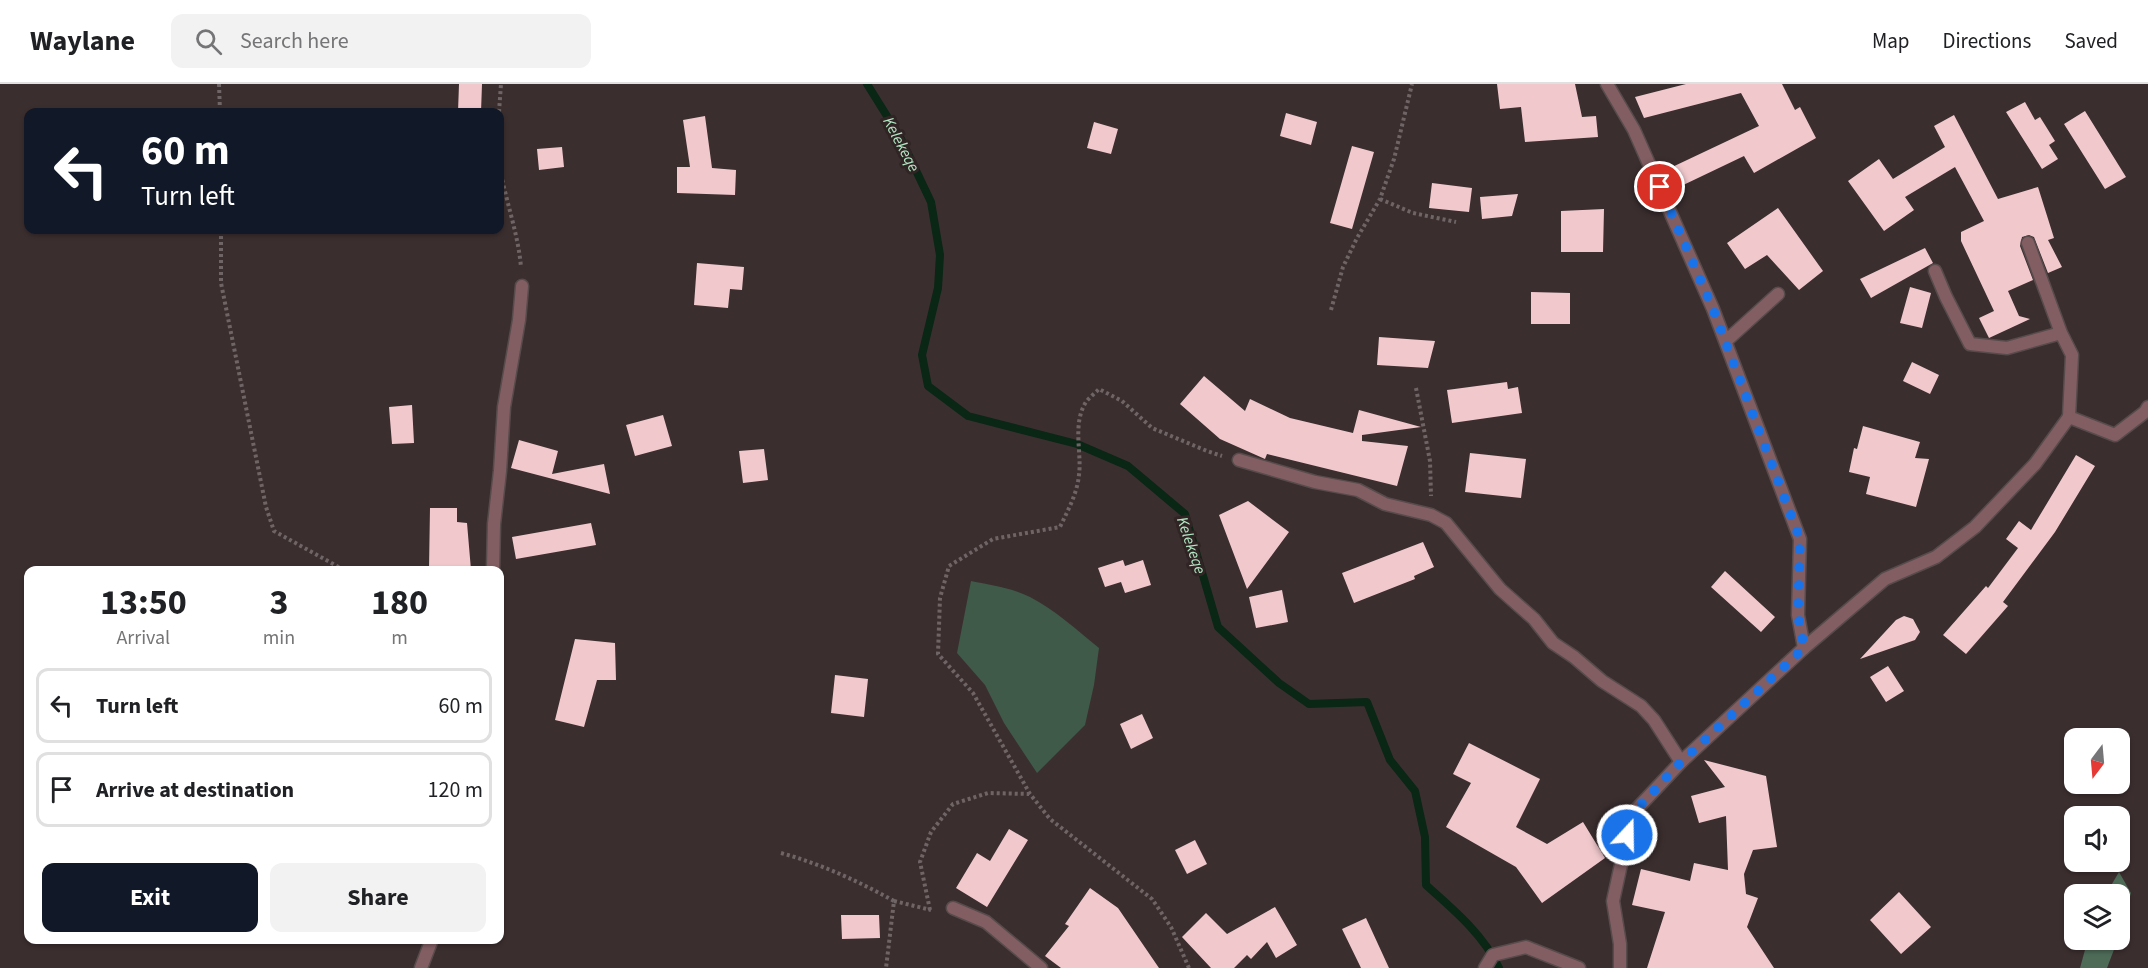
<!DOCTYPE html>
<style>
:root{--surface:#fff;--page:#f2f2f2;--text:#202124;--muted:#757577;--line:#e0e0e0;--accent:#111827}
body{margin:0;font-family:"Source Sans 3",sans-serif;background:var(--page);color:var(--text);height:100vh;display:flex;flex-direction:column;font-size:22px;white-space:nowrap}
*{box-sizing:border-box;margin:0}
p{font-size:20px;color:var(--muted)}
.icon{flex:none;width:33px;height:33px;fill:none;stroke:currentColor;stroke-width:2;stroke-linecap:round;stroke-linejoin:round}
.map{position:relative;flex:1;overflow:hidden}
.drawer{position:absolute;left:24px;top:482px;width:480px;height:378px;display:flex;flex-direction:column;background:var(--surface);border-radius:12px;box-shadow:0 2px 4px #0004}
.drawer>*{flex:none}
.top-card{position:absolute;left:24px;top:24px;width:480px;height:126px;border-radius:12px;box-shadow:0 2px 4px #0004;background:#111827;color:#fff;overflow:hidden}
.needle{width:39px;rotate:196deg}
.buttons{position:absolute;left:2064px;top:644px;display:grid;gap:12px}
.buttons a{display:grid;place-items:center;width:66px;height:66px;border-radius:12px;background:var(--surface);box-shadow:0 2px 4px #0004;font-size:30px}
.pin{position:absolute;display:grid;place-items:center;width:51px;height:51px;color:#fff;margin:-26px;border:3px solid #fff;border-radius:50%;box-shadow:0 2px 6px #0007}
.me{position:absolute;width:66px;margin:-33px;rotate:21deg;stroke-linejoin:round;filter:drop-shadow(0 0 4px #0008)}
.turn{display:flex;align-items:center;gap:21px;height:126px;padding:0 18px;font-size:27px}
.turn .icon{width:78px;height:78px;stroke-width:2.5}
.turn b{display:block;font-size:42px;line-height:51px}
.eta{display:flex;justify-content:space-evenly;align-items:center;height:102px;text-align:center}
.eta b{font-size:36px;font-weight:700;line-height:42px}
.action{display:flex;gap:12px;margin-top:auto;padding:12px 18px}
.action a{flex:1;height:69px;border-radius:12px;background:var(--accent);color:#fff;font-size:24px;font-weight:700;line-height:69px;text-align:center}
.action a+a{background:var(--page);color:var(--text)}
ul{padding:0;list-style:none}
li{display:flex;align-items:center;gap:18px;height:75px;margin:0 12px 9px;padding:0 6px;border:3px solid var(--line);border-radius:12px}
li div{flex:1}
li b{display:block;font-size:22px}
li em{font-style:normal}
header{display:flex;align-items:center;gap:36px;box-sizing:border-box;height:84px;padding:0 30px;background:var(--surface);border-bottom:2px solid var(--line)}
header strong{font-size:28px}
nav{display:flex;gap:33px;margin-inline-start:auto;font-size:21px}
.search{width:420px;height:54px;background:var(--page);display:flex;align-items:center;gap:15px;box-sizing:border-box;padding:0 21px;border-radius:12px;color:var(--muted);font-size:22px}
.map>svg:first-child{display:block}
.green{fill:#3f5a48}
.forest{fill:#4e6b58}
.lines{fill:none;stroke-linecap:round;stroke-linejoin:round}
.stream{stroke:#0a2615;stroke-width:8}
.building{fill:#f1c9cd}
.lane-casing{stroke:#584b4c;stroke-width:15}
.street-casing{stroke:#584b4c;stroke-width:15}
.path{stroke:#706566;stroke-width:4;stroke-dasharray:3 3;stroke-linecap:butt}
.lane{stroke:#825e62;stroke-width:12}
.street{stroke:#825e62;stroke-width:12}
.route{stroke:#1a73e8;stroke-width:10;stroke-dasharray:0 18}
.labels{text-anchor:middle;stroke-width:6;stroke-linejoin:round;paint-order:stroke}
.water-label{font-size:16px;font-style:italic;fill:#b2e9c4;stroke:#312425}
</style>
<header>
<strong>Waylane</strong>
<div class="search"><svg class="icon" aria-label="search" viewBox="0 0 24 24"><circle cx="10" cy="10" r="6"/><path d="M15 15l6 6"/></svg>Search here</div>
<nav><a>Map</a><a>Directions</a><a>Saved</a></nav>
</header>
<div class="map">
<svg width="2148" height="884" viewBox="0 0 2148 884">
<rect width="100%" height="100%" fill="#3b2e2f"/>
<!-- green -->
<path class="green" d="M 971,497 C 991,501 1012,504 1030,513 C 1055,526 1078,547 1099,564 L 1094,601 L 1085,641 L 1037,689 L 1004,639 L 985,601 L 957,569 Z"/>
<!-- forest -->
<path class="forest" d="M 2119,788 L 2131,809 L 2120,849 L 2120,810 L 2106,810 Z
M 2088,855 L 2118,855 L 2107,884 L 2080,884 Z"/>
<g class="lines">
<!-- stream -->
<path class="stream" d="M 867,0 L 900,53 L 931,118 L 940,171 L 938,204 L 922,271 L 928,302 L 968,332 L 1077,360 L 1128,382 L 1185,430 L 1218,543 L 1279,599 L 1309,620 L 1367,618 L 1390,676 L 1415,707 L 1425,753 L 1426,801 C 1453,825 1484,851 1499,884"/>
</g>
<!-- building -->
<path class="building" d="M 459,0 L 482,0 L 481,28 L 458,28 Z
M 1497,0 L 1575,0 L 1582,33 L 1596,32 L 1598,53 L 1525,58 L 1521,23 L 1500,25 Z
M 1686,0 L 1782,0 L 1795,26 L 1800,23 L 1816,54 L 1754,89 L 1744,72 L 1677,104 L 1668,85 L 1759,42 L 1741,9 L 1644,34 L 1635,13 Z
M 2025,18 L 2035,36 L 2040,33 L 2055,57 L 2049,61 L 2058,75 L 2042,85 L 2006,28 Z
M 2085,27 L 2126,93 L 2105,105 L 2064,40 Z
M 1286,29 L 1317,38 L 1311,61 L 1280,52 Z
M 1954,31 L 1998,115 L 2038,103 L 2054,154 L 2048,156 L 2062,183 L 2048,189 L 2034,153 L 2029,151 L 2022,153 L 2020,162 L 2033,196 L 2008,207 L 2019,232 L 2030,235 L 1989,254 L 1979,234 L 1994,227 L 1961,157 L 1961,148 L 1984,137 L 1955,83 L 1905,113 L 1914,126 L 1884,147 L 1848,97 L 1879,75 L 1893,95 L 1945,63 L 1934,42 Z
M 705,32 L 712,84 L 736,86 L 735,111 L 677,109 L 677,83 L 690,83 L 683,36 Z
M 1094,38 L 1118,45 L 1111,70 L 1087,64 Z
M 1352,62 L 1374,68 L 1352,145 L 1330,139 Z
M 562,63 L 564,83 L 539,86 L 537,65 Z
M 1432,99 L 1472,104 L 1469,128 L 1429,124 Z
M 1518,110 L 1512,132 L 1482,135 L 1480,113 Z
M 1778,124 L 1823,187 L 1799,206 L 1767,171 L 1745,185 L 1727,159 Z
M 1604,125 L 1603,168 L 1561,168 L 1561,127 Z
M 1925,164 L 1933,179 L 1871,214 L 1860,195 Z
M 697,179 L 744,183 L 742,206 L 730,205 L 728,224 L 694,221 Z
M 1910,203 L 1931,209 L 1922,244 L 1900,239 Z
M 1531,208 L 1570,209 L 1570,240 L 1531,240 Z
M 1379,253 L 1435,257 L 1428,284 L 1377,281 Z
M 1912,278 L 1939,291 L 1930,310 L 1903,297 Z
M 1204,292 L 1245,327 L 1250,315 L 1290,334 L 1353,349 L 1359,326 L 1421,343 L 1362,351 L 1362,357 L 1408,362 L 1397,402 L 1267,370 L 1265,375 L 1220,355 L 1180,320 Z
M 1507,298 L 1508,305 L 1518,303 L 1522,329 L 1452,339 L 1447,306 Z
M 412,321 L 414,359 L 392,360 L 389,323 Z
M 663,331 L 672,362 L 635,372 L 626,341 Z
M 1863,342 L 1920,358 L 1915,374 L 1929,375 L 1916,423 L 1866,410 L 1870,393 L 1849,388 L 1854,364 L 1857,365 Z
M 519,356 L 558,367 L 552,390 L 604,380 L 610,410 L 511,384 Z
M 764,365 L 768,396 L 743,399 L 739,367 Z
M 1470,369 L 1526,375 L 1521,414 L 1465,408 Z
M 2076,371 L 2095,382 L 2055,448 L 2003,518 L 2008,522 L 1966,570 L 1943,551 L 1986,502 L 1988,504 L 2018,464 L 2006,455 L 2019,437 L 2031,446 Z
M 1248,417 L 1289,448 L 1247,505 L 1219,431 Z
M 430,424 L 457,424 L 457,438 L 467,439 L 471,486 L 429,486 Z
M 591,439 L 596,461 L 516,475 L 512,453 Z
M 1423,458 L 1434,483 L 1414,492 L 1415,495 L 1354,519 L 1342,489 Z
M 1123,476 L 1125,482 L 1143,476 L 1151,501 L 1125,509 L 1121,498 L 1105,503 L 1098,484 Z
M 1725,487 L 1775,533 L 1761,548 L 1711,503 Z
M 1282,506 L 1288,538 L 1256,544 L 1249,513 Z
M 1904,532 L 1913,535 L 1920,548 L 1915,556 L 1860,575 L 1896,536 Z
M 575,555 L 615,559 L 616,596 L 597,596 L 584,643 L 555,636 Z
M 1888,582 L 1904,607 L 1886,618 L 1870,593 Z
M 835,591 L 868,595 L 864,633 L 831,629 Z
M 1142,630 L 1153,654 L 1131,665 L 1120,640 Z
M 1469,659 L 1540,695 L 1516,743 L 1547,760 L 1583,738 L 1605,774 L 1542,819 L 1516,783 L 1446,743 L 1471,699 L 1453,690 Z
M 1704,676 L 1766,692 L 1777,763 L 1753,766 L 1744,790 L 1746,810 L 1758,814 L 1747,843 L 1774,884 L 1647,884 L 1665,828 L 1632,821 L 1641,785 L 1690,797 L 1694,779 L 1728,786 L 1726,732 L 1699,739 L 1691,712 L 1725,703 Z
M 1009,745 L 1028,756 L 987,823 L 956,804 L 977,769 L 990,777 Z
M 1195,756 L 1207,780 L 1187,790 L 1175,766 Z
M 1090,804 L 1118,824 L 1159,884 L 1061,884 L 1045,872 L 1069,842 L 1065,840 Z
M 1899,808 L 1931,843 L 1901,870 L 1870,836 Z
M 1275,823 L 1297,861 L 1276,874 L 1267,858 L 1251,875 L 1247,871 L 1234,884 L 1211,884 L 1182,853 L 1206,829 L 1227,850 Z
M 841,831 L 879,831 L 880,854 L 842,855 Z
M 1366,834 L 1389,884 L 1361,884 L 1342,845 Z"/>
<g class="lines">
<defs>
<path id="lane" d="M 1607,0 L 1634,46 L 1713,225 L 1800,455 L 1798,531 L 1804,564
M 2028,159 L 2061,249 L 2072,271 L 2069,333 L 2115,351 L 2145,328 L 2148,323
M 1935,187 L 1946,213 L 1970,260 L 2007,264 L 2061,249
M 1726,257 L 1778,210
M 1239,376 L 1315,398 L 1358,406 L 1385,420 L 1431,431 L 1446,439 L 1500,505 L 1534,535 L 1553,559 L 1574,573 L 1602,597 L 1641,622 L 1654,636 L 1681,678
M 493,486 L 494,440 L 500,387 L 504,323 L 519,236 L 522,202
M 953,824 L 986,838 L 1041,884
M 421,884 L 432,855
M 1485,884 L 1493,871 L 1526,863 L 1579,884"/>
<path id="street" d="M 1620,884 L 1620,860 L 1613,817 L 1632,730 L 1681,678 L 1804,564 L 1885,495 L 1936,473 L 1975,443 L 2035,380 L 2069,333"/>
</defs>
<!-- lane casing -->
<use href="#lane" class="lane-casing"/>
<!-- street casing -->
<use href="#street" class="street-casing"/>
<!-- path -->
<path class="path" d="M 219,0 L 220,28
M 499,28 L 501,0
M 500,84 C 506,118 518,149 521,183
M 1380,115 L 1413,129 L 1456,138
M 221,146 L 221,199 L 266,423 L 274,447 L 344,486
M 1331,226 L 1343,183 L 1357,154 L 1380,115 L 1394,75 L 1412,0
M 1416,304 L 1430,377 L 1431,412
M 781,769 C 821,780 858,797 894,817 L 886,884
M 894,817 L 931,826
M 930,826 L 920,778 L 931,748 L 953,720 L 988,709 L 1029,710
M 1189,884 L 1171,843 L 1152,815 L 1050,735 L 1030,710 L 973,609 L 938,570 L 940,514 L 949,482 L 993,455 L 1060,443 C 1068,426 1077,410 1079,391 C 1082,369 1072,340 1086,318 C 1089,314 1095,309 1099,305 L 1122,317 L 1152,344 L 1207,367 L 1222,372"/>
<!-- lane -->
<use href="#lane" class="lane"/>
<!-- street -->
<use href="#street" class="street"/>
</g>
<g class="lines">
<!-- route -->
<path class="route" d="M 1627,751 L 1632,730 L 1681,678 L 1804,564 L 1798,531 L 1800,455 L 1713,225 L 1660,103"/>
</g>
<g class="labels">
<!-- water labels -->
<g class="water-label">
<text transform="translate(902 60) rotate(62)" y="6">Kelekeqe</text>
<text transform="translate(1192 461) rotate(71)" y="6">Kelekeqe</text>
</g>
</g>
</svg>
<div class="buttons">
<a><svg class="needle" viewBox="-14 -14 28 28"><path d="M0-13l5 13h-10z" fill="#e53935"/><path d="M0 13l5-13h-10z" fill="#757577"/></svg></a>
<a><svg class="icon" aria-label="sound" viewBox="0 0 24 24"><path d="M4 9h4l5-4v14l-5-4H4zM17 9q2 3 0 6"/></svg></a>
<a><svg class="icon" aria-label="layers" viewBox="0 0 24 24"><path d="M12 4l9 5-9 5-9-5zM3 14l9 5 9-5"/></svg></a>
</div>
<div class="pin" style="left:1660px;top:103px;background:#d93025"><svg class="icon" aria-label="arrive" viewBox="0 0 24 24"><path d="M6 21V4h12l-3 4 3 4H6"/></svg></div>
<svg class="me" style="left:1627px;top:751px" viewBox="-20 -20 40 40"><circle r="17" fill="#1a73e8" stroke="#fff" stroke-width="3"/><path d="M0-11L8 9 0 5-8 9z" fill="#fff"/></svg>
<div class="top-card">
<div class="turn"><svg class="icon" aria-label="left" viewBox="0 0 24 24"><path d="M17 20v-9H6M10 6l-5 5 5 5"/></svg><div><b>60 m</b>Turn left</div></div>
</div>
<section class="drawer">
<div class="eta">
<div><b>13:50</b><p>Arrival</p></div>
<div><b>3</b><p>min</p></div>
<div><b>180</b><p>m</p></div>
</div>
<ul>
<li><svg class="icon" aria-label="left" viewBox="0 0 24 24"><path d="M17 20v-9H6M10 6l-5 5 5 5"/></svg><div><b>Turn left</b></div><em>60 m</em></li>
<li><svg class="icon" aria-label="arrive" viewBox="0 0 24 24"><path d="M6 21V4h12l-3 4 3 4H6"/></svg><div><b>Arrive at destination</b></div><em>120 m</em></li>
</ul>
<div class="action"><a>Exit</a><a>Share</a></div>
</section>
</div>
